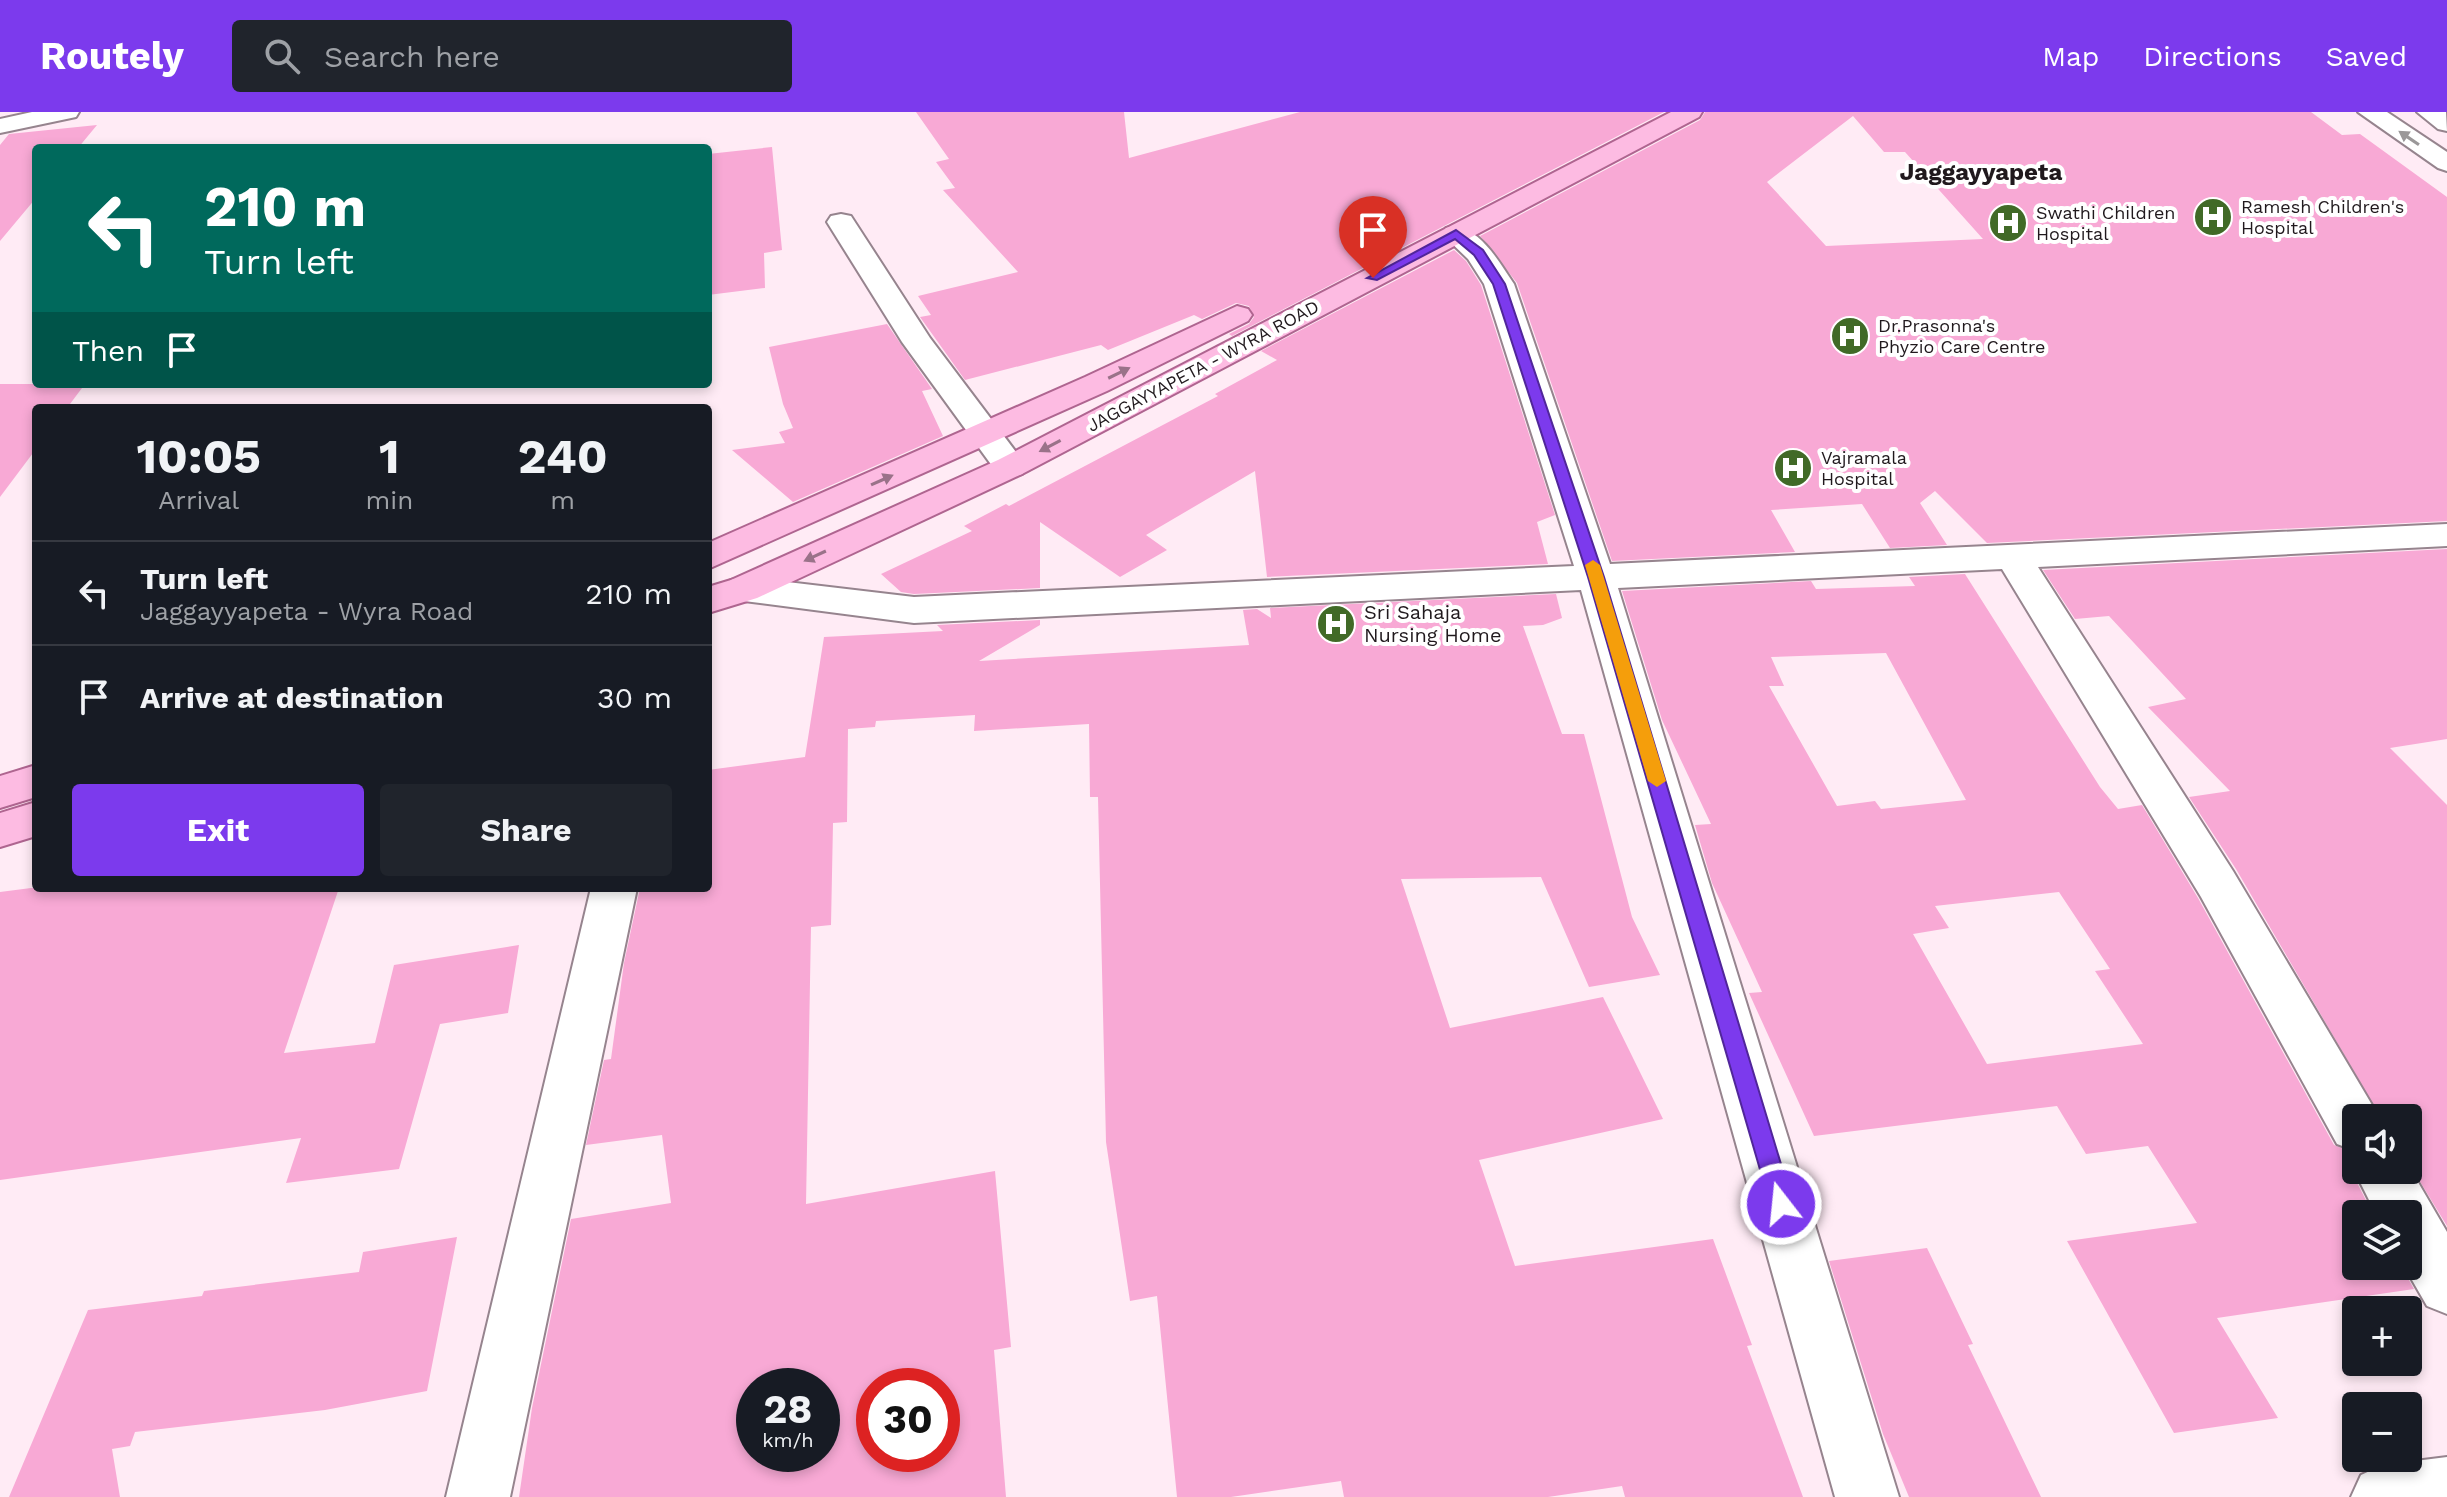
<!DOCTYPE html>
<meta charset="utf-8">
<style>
:root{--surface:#171b24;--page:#20242c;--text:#f1f3f6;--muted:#9ea1a6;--line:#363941;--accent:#7c3aed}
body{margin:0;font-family:"Work Sans",sans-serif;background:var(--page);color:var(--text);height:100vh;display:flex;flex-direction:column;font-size:30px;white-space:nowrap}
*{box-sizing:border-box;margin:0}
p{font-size:26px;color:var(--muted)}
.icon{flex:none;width:44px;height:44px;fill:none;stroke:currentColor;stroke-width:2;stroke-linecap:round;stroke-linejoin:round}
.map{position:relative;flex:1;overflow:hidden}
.sheet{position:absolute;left:32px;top:292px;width:680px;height:488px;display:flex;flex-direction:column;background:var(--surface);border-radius:8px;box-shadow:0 4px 12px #0003}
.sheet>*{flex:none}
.hud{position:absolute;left:32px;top:32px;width:680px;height:244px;border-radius:8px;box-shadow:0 4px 12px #0003;background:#00695c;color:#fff;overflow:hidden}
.buttons{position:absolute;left:2342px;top:992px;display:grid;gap:16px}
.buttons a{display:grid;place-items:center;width:80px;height:80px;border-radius:8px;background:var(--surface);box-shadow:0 4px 12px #0003;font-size:40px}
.speed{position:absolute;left:736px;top:1256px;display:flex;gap:16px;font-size:40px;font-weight:700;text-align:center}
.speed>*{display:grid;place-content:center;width:104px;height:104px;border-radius:50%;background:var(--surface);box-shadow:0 4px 12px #0003;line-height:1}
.speed small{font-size:20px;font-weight:400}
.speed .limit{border:12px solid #d22;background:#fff;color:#111}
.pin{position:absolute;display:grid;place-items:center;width:68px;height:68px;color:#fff;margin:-82px -34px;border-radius:50% 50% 50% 0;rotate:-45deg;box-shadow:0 0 8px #0007}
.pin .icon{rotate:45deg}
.me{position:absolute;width:88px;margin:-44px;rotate:344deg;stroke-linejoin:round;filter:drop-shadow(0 0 6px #0008)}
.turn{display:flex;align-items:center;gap:28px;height:168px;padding:0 40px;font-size:36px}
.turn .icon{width:104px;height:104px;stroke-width:2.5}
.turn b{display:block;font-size:56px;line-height:68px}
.then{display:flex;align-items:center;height:76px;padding:0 40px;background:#0003;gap:16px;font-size:30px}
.eta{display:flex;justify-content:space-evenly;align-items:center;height:136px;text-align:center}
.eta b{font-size:48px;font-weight:700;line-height:56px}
.primary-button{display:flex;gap:16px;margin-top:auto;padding:16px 40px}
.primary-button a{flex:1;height:92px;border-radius:8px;background:var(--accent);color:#fff;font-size:32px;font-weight:700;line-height:92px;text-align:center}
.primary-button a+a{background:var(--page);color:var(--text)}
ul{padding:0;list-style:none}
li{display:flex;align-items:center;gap:24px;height:104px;padding:0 40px;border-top:2px solid var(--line)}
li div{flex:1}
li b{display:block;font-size:30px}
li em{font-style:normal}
header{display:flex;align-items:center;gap:48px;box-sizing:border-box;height:112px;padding:0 40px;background:var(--accent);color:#fff}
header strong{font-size:38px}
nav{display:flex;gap:44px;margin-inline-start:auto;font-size:28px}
.search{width:560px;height:72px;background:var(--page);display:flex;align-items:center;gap:20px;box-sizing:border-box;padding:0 28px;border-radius:8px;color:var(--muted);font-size:30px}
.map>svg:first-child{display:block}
.building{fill:#f8a9d5;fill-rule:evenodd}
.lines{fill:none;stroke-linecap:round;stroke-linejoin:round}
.minor-casing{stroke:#96848e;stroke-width:4}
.secondary-casing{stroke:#96848e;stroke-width:4}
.primary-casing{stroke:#af6590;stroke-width:4}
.minor{fill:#fff;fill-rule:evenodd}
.secondary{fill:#fff;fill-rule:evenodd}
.primary{fill:#fdbbe2;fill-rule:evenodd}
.oneway{fill:#9b9899}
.oneway2{fill:#9a7289}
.route{fill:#7c3aed;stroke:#51269a;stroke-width:2}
.slow{fill:#f59e0b}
.labels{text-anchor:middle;stroke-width:8;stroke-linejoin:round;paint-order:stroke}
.far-poi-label{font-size:18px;fill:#20191d;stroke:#fff;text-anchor:start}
.far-street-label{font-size:18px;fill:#20191d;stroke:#fff}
.poi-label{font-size:20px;fill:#20191d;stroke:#fff;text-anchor:start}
.far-district-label{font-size:24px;font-weight:bold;fill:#20191d;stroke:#fff}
</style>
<header>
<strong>Routely</strong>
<div class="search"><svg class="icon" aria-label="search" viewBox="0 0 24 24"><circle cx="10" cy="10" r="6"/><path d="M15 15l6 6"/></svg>Search here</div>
<nav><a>Map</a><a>Directions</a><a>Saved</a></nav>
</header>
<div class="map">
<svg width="2447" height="1385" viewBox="0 0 2447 1385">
<rect width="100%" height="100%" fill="#ffebf5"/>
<!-- building -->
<path class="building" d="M 916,0 L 1124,0 L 1129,46 L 1300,0 L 1664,0 L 1232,224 L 1229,222 L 1249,212 L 1254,205 L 1249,194 L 1236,191 L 1202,207 L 1194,203 L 1108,238 L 1101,233 L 965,268 L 920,205 L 931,203 L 918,184 L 1018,160 L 943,78 L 955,76 L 936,50 L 949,47 Z
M 1705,0 L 2311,0 L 2342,23 L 2360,22 L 2447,85 L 2447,409 L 1987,431 L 1935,379 L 1920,391 L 1947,433 L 1890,436 L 1862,392 L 1771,398 L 1795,440 L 1612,449 L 1517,171 L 1480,124 L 1700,8 ZM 1853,4 L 1884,40 L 1905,40 L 1983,127 L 1826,134 L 1767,70 Z
M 97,13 L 78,36 L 36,36 L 36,86 L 0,129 L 0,33 L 9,22 Z
M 772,35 L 782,138 L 764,141 L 765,176 L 708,183 L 708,42 Z
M 1454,138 L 1466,149 L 1481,173 L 1555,403 L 1537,410 L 1548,452 L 1267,465 L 1255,359 L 1146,423 L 1167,438 L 1120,465 L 1040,410 L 1040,476 L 914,482 L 901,480 L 881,462 L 972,419 L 964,414 L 1006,392 L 1009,394 L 1218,284 L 1215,282 L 1277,248 L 1261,239 Z
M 887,212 L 932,277 L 922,279 L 943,324 L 793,390 L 732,338 L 785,331 L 779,320 L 793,316 L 783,292 L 769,235 Z
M 0,272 L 85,272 L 67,296 L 36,296 L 36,337 L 0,385 Z
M 2447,437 L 2447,627 L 2390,636 L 2447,693 L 2447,1114 L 2408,1050 L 2408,1006 L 2381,1006 L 2236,757 L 2189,685 L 2230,679 L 2148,595 L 2186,587 L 2109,504 L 2075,507 L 2043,458 Z
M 1965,462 L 2100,675 L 2118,697 L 2142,693 L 2198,786 L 2334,1033 L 2356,1042 L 2351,1059 L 2373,1102 L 2356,1102 L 2356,1154 L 2401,1154 L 2414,1177 L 2217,1206 L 2278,1306 L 2174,1321 L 2067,1129 L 2197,1111 L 2148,1034 L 2086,1042 L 2057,994 L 1814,1024 L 1749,881 L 1762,880 L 1712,771 L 1695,713 L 1711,712 L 1662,608 L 1622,479 L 1811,469 L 1816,477 L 1915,474 L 1909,465 ZM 1886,541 L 1966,688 L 1881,697 L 1875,689 L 1837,694 L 1769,574 L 1784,574 L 1771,545 ZM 2059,780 L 2110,857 L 2095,859 L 2143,932 L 1987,952 L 1913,822 L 1949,816 L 1935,794 Z
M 1556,482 L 1562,506 L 1543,513 L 1523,514 L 1562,622 L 1584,622 L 1632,805 L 1660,863 L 1589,875 L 1541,765 L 1401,767 L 1450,916 L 1603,885 L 1663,1007 L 1479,1048 L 1515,1154 L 1713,1127 L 1752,1233 L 1747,1234 L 1803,1385 L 1625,1385 L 1622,1374 L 1548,1385 L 1344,1385 L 1341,1369 L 1231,1385 L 1177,1385 L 1157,1184 L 1130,1189 L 1106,1030 L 1098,685 L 1090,685 L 1089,612 L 974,619 L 975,603 L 876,609 L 875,615 L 848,617 L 847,710 L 833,711 L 831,813 L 811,815 L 806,1092 L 995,1059 L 1011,1235 L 994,1238 L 1006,1385 L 519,1385 L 532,1296 L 571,1107 L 671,1091 L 662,1023 L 586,1033 L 604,948 L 611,947 L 624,851 L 640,776 L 708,776 L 708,658 L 805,645 L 824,525 L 943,519 L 937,513 L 1040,508 L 1040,513 L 979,549 L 1249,533 L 1243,498 L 1257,497 L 1271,506 L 1270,496 ZM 754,1274 L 822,1274 L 822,1342 L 754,1342 ZM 874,1274 L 942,1274 L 942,1342 L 874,1342 Z
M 31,776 L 339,776 L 284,941 L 375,931 L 394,853 L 519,833 L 508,901 L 440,912 L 399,1057 L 286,1071 L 301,1026 L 0,1068 L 0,780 Z
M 457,1125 L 427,1279 L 325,1298 L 135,1320 L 130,1334 L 112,1337 L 120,1385 L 9,1385 L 88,1198 L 202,1184 L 204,1179 L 359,1160 L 363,1140 Z
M 1927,1136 L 1973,1232 L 1968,1233 L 2041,1385 L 1909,1385 L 1883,1322 L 1829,1149 Z"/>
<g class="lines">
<defs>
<path id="minor" d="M 32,0 L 79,0 L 76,5 L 0,21 L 0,7 Z
M 841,102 L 851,104 L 930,226 L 1022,348 L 1027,355 L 1022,362 L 1010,365 L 998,362 L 902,230 L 827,110 L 831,104 Z
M 1456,114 C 1483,120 1499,150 1514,172 L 1610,452 L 2447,412 L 2447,434 L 2038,455 L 2233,759 L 2375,998 L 2378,1006 L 2356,1006 L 2356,1039 L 2337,1032 L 2201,785 L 2002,457 L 1618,476 L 1899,1385 L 1835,1385 L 1581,478 L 914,511 L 744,489 L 731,486 L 725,477 L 731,468 L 744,465 L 914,485 L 1574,454 L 1484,172 L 1468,147 L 1442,122 L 1446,116 Z
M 591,776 L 637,776 L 510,1385 L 446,1385 Z
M 2356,1053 L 2356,1058 L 2408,1058 L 2408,1053 L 2447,1120 L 2447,1202 L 2427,1194 L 2404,1154 L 2408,1154 L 2408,1102 L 2376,1102 L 2354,1058 Z
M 2447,1345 L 2447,1385 L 2351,1385 L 2361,1363 L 2383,1353 Z"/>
<path id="secondary" d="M 2358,0 L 2387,0 L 2447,40 L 2447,59 L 2438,56 Z
M 2417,0 L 2446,0 L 2447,19 L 2438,17 Z"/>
<path id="primary" d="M 1671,0 L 1702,0 L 1699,5 L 1022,362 L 757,486 L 708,501 L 708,475 L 731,468 L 998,348 Z
M 1237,194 L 1248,197 L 1252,203 L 1248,209 L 1107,279 L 708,457 L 708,431 L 1085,265 Z
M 36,653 L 36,685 L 0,696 L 0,664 Z
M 36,690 L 36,724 L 0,735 L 0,701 Z"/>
</defs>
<!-- minor casing -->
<use href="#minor" class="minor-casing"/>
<!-- secondary casing -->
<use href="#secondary" class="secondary-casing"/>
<!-- primary casing -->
<use href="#primary" class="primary-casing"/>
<!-- minor -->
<use href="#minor" class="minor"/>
<!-- secondary -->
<use href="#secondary" class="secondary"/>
<!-- primary -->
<use href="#primary" class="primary"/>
</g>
<!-- one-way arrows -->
<defs><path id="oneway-solid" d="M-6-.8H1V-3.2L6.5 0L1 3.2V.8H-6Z" transform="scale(2)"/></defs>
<use class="oneway" href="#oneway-solid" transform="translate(2409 26) rotate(-146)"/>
<g class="oneway2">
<use href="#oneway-solid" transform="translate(1119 261) rotate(-26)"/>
<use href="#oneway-solid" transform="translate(1050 334) rotate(152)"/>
<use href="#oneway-solid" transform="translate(882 368) rotate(-24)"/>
<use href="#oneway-solid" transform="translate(815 444) rotate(155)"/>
</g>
<!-- route -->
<path class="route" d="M 1456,118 L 1483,138 L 1505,172 L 1604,465 L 1793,1092 L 1789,1099 L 1781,1103 L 1773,1099 L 1770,1092 L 1588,465 L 1493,172 L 1474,143 L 1455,127 L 1377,168 L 1367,166 Z"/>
<!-- slow -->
<path class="slow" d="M 1593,448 L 1600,453 L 1666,669 L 1657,675 L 1648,669 L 1585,453 Z"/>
<!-- icons -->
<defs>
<symbol id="hospital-disc" viewBox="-11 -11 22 22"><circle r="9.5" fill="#416a27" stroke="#fff"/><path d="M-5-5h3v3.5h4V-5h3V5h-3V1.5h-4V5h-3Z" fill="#fff"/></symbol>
</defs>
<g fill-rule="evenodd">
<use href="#hospital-disc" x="2191" y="83" width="44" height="44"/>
<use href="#hospital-disc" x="1986" y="89" width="44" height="44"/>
<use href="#hospital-disc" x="1828" y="202" width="44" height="44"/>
<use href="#hospital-disc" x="1771" y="334" width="44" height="44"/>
<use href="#hospital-disc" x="1314" y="490" width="44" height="44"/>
</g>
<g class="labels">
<!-- far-poi labels -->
<g class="far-poi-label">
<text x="2241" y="101">Ramesh Children's<tspan x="2241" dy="21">Hospital</tspan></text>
<text x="2036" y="107">Swathi Children<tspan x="2036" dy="21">Hospital</tspan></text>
<text x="1878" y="220">Dr.Prasonna's<tspan x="1878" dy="21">Phyzio Care Centre</tspan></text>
<text x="1821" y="352">Vajramala<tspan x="1821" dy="21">Hospital</tspan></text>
</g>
<!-- far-street labels -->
<g class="far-street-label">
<text transform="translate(1203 254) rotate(-28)" y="6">JAGGAYYAPETA - WYRA ROAD</text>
</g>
<!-- poi labels -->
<g class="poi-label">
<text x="1364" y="507">Sri Sahaja<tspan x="1364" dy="23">Nursing Home</tspan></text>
</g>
<!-- far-district labels -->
<g class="far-district-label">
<text x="1981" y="68">Jaggayyapeta</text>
</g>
</g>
</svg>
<div class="buttons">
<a><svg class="icon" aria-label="sound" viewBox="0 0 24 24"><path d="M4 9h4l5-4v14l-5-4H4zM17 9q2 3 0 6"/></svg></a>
<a><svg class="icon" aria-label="layers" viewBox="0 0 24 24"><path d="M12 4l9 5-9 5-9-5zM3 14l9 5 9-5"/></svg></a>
<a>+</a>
<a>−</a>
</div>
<div class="speed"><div>28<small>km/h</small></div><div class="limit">30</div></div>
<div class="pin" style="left:1373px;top:166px;background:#d93025"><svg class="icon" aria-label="arrive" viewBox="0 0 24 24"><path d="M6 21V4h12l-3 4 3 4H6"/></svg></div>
<svg class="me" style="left:1781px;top:1092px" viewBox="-20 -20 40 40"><circle r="17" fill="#7c3aed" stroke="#fff" stroke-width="3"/><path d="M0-11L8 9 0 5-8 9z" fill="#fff"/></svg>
<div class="hud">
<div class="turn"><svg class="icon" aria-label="left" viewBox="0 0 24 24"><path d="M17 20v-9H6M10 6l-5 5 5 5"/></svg><div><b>210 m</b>Turn left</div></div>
<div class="then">Then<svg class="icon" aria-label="arrive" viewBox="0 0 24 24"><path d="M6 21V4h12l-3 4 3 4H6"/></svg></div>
</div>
<section class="sheet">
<div class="eta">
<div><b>10:05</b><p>Arrival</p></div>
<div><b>1</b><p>min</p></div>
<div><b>240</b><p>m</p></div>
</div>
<ul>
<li><svg class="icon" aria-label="left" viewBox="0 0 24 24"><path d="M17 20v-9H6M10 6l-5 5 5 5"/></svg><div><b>Turn left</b><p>Jaggayyapeta - Wyra Road</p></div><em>210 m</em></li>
<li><svg class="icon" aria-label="arrive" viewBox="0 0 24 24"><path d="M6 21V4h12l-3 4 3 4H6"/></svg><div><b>Arrive at destination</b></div><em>30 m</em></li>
</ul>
<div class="primary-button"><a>Exit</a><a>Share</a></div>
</section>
</div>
